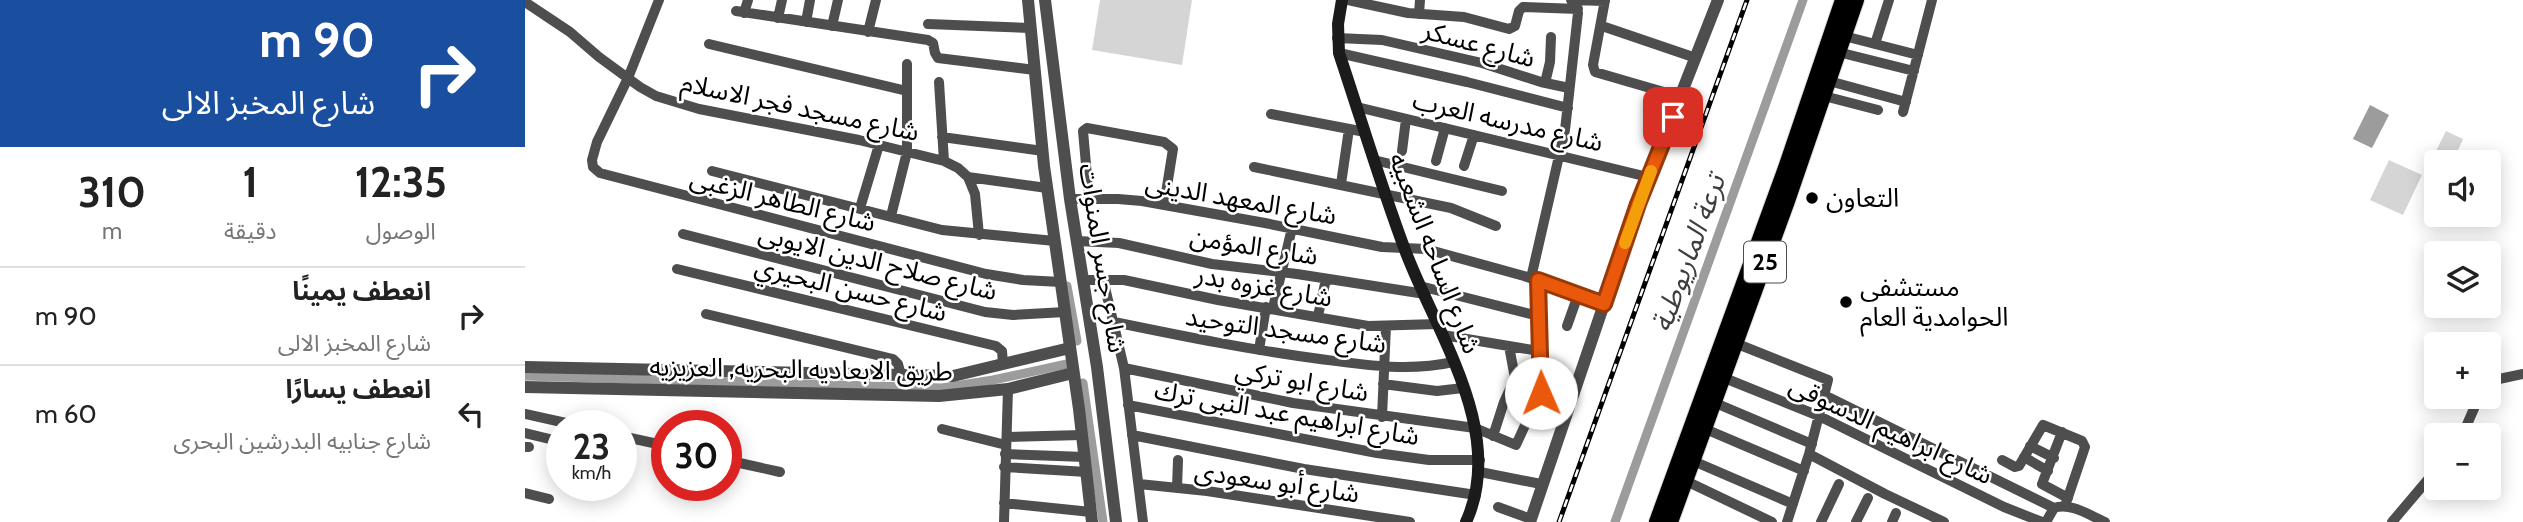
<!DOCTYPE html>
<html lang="ar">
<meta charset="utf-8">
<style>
:root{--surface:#fff;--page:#f2f2f2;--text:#222;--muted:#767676;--line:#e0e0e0}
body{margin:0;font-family:Cabin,"Noto Sans Arabic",sans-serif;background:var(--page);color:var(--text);direction:rtl;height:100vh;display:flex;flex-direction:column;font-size:26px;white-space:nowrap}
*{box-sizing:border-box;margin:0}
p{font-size:23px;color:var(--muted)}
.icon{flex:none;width:38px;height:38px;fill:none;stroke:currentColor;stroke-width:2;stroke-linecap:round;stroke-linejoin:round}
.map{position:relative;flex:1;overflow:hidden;direction:ltr}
.side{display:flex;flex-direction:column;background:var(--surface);width:525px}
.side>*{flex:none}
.hud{background:#1a4fa0;color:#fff;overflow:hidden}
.buttons{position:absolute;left:1899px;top:150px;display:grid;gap:14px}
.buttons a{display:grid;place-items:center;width:77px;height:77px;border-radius:7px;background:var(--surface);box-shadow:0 4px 18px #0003;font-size:35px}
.speed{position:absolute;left:21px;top:410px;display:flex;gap:14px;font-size:35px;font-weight:700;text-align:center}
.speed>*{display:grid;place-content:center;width:91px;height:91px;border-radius:50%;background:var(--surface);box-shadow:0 4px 18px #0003;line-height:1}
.speed small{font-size:18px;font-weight:400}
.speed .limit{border:10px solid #d22;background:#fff;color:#111}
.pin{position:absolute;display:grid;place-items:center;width:60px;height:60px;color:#fff;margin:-30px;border-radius:14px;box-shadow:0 4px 10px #0006}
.me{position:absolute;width:77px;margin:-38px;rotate:359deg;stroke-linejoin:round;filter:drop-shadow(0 0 5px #0008)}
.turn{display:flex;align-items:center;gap:24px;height:147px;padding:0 35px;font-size:32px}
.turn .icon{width:91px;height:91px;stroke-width:2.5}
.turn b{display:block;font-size:49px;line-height:60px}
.eta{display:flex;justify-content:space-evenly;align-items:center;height:119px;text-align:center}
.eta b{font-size:42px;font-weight:800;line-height:49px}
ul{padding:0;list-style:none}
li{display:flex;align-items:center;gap:21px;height:98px;padding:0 35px;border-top:2px solid var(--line)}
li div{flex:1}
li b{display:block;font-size:26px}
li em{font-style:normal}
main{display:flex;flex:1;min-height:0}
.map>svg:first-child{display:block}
.green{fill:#d5d5d5}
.water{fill:#9c9c9c}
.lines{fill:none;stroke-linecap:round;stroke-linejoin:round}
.canal{stroke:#9c9c9c;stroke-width:9}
.trunk-casing{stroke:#dbdbdb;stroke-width:18}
.minor{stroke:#4e4e4e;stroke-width:10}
.tertiary{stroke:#4e4e4e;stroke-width:12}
.secondary{stroke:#1b1b1b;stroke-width:12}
.trunk{stroke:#000;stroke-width:16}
.rail-casing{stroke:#000;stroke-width:5}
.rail{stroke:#fff;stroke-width:2.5;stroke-dasharray:8;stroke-linecap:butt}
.route-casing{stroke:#983908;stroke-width:18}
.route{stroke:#ea580c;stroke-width:12}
.slow{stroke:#f59e0b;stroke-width:12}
.poi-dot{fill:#000;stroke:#fff;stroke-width:2.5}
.labels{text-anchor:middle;stroke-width:5;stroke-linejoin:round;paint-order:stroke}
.shield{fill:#fff;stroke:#4c4c4c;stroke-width:2}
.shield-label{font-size:24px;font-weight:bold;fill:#000}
.street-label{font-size:26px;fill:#000;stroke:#fff}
.poi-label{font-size:26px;fill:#000;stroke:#fff;text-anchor:start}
.water-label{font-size:28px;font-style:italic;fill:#3d3d3d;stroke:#fff}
</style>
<main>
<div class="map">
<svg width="1998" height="522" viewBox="0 0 1998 522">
<rect width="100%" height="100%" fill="#fff"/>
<!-- green -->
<path class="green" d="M 575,0 L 667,0 L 657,65 L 567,50 Z
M 1921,131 L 1938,139 L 1927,163 L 1911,163 L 1911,176 L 1901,171 Z
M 1864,160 L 1897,175 L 1878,215 L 1845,200 Z"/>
<!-- water -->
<path class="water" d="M 1845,105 L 1864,115 L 1847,148 L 1828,139 Z"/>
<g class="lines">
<!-- canal -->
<path class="canal" d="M 542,286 L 552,341
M 0,376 L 417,388 L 468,380 L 542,364
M 558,383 L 578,522
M 1090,522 L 1278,0"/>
<defs>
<path id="trunk" d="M 1132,522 L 1261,168 L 1318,0
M 1145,522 L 1262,201 L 1331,0"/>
</defs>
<!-- trunk casing -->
<use href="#trunk" class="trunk-casing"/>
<!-- minor -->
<path class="minor" d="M 134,0 L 103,78 L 72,142 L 67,160 L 68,167 L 75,173 L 461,274 L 498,280 L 536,282
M 823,0 L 883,13 L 939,17 L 984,29 L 990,26 L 994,11 L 998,7 L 1053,9
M 1046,0 L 1080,1
M 1080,0 L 1068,65 L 1070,72 L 1156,97
M 0,2 L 45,32 L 74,57 L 115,87 L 131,96 L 174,109 L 334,140 L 419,161 L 433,168 L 443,177 L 522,188
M 211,11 L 403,40 L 408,43 L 410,53 L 413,58 L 510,70
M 219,13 L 223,0
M 894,14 L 895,0
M 253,18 L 257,0
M 281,22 L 285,0
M 403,24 L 506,28
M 307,26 L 313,0
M 1077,26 L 1171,58
M 343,32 L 351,0
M 1319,36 L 1393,55
M 812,38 L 857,40 L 957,63 L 1016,82 L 1044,88
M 184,44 L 382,91
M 1350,44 L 1364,0
M 1313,52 L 1389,71
M 814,53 L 942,82 L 1043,108
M 1304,81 L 1381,102
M 414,82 L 419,161
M 1020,83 L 1025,62 L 1026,37
M 1299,96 L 1353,110
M 832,107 L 1123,177
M 1378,112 L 1407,0
M 746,114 L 840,132
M 417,137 L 518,151
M 877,151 L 881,119
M 849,160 L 977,191
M 911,161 L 920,128
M 939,166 L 949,135
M 729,167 L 926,208 L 971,226
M 187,171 L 417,230 L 530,241
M 443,177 L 450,194 L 454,235
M 816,184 L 824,129
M 564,198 L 558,131 L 562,128 L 639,142 L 648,149 L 639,205
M 545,199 L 593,199 L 617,201 L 740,223 L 857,247 L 901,249 L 999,276 L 1079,304
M 335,208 L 354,145
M 366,216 L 382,152 L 382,64
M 158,234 L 460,312 L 488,315 L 540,312
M 552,241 L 594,243 L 687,264 L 772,274 L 900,294
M 152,269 L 471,346 L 477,351 L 478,363
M 1006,278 L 1040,130 L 1053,13 L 1048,0
M 578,279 L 599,368 L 618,522
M 558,280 L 599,280 L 693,300 L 843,326 L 913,324
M 895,286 L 1013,316
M 748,308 L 767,228
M 181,314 L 368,359 L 373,364 L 376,375
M 793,316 L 801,279
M 589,322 C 657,336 726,350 795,359 C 840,365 884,372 928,362
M 1042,326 L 1053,295
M 918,335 L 1014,351
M 1210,343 L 1303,380 L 1284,454 L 1262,522
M 734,350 L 741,307
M 599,368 L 768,403 L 950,428 L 991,445 L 1017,388 L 1013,331 L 1013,280
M 1197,377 L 1294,416 L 1479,507 L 1517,522
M 858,384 L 912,391 L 938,388
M 1964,386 L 1974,379 L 1998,374
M 1299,395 L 1529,508
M 1188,402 L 1287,444
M 603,405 L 852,453 L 904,460 L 955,460
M 0,414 L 50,425
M 857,417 L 861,326
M 1178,428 L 1279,471
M 417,429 L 481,445
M 1537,432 L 1517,484 L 1543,498
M 0,433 L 37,442
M 607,435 L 779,469 L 951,495
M 96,436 L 142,446
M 968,436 L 979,402 L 990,378 L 984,346
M 1937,436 L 1954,397
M 482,437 L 557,435
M 1505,446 L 1529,458
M 0,447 L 4,447
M 480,454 L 560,457
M 1284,454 L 1360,494 L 1419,522
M 1499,457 L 1523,471
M 201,460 L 255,472
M 1166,460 L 1268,504
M 1477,460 L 1490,467 L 1494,466 L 1518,425 L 1557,441 L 1560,447 L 1540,506
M 479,467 L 562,472
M 955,472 L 1016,484
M 1159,480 L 1247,522
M 614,484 L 682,491 L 885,522
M 652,488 L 653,460
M 0,493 L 24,499
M 479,503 L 566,512
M 973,507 L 1006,519
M 479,522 L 483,389
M 1296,522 L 1314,484
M 1331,522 L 1343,498
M 1367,522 L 1371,513
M 1521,522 L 1529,508 C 1545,502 1564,515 1580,522
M 1867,522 L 1911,470"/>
<!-- tertiary -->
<path class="tertiary" d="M 503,0 L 519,166 L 554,409 L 567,522
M 520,0 L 545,199 L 572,367 L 591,522
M 0,367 L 428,376 L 545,348
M 0,387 L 414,396 L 483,389 L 548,373
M 1005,522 L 1113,204 L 1193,0"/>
<!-- secondary -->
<path class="secondary" d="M 817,0 L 813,24 L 814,53 C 836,119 856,186 880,250 C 911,333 982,432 941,522"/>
<!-- trunk -->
<use href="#trunk" class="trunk"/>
<defs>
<path id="rail" d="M 1034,522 L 1222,0"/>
</defs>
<!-- rail casing -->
<use href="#rail" class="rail-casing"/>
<!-- rail -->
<use href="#rail" class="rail"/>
</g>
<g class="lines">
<defs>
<path id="route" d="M 1016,393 L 1013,280 L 1079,304 L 1113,204 L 1148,117"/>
</defs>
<!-- route casing -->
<use href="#route" class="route-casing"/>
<!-- route -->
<use href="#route" class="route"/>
<!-- slow -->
<path class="slow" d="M 1100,243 L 1126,171"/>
</g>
<!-- markers -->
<g class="poi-dot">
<circle cx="1287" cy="198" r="7"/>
<circle cx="1321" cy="302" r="7"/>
</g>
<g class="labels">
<!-- shield labels -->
<rect class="shield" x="1219" y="241.5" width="42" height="41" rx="5"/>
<g class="shield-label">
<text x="1240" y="270">25</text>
</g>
<!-- street labels -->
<g class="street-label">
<text transform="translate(954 44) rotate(15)" y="9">شارع عسكر</text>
<text transform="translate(275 107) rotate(12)" y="9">شارع مسجد فجر الاسلام</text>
<text transform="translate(983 121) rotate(13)" y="9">شارع مدرسه العرب</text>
<text transform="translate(716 199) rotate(10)" y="9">شارع المعهد الدينى</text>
<text transform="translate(258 200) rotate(14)" y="9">شارع الطاهر الزغبى</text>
<text transform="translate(729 246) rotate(9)" y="9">شارع المؤمن</text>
<text transform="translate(910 253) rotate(69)" y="9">شارع الساحه الشعبيه</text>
<text transform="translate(578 258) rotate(81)" y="9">شارع جسر المنوات</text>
<text transform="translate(353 262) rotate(14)" y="9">شارع صلاح الدين الايوبى</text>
<text transform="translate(739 286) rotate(10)" y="9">شارع غزوه بدر</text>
<text transform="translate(326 289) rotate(14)" y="9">شارع حسن البحيري</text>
<text transform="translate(761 330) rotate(8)" y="9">شارع مسجد التوحيد</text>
<text transform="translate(276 369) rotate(1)" y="9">طريق الابعاديه البحريه, العزيزيه</text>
<text transform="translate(777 381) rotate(10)" y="9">شارع ابو تركي</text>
<text transform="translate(762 413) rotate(10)" y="9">شارع ابراهيم عبد النبى ترك</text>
<text transform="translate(1366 430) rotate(25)" y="9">شارع ابراهيم الدسوقى</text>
<text transform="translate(752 482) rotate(8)" y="9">شارع أبو سعودى</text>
</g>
<!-- poi labels -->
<g class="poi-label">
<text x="1301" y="207">التعاون</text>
<text x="1335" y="296">مستشفى<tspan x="1335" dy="30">الحوامدية العام</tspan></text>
</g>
<!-- water labels -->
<g class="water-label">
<text transform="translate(1163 253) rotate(-70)" y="10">ترعة الماريوطية</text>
</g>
</g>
</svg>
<div class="buttons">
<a><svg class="icon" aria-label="sound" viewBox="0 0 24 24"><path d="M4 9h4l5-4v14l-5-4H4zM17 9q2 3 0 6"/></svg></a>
<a><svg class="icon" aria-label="layers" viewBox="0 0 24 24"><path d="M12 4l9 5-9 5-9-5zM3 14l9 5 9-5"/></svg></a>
<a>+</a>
<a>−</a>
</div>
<div class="speed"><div>23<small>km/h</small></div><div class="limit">30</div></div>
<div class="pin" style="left:1148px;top:117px;background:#d93025"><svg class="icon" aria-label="arrive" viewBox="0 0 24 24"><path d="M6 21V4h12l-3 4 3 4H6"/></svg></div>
<svg class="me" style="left:1016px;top:393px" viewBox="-20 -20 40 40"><circle r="19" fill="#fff"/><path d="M0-13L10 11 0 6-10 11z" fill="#ea580c"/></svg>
</div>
<section class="side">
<div class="hud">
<div class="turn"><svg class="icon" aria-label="right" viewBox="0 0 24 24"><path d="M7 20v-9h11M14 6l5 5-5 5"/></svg><div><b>90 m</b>شارع المخبز الالى</div></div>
</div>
<div class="eta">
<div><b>12:35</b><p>الوصول</p></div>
<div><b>1</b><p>دقيقة</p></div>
<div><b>310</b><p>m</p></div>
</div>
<ul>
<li><svg class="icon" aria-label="right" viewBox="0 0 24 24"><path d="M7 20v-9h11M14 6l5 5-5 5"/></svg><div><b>انعطف يمينًا</b><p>شارع المخبز الالى</p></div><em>90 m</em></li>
<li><svg class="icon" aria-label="left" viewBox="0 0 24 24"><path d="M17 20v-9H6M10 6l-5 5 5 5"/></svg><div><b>انعطف يسارًا</b><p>شارع جنابيه البدرشين البحرى</p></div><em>60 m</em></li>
</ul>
</section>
</main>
